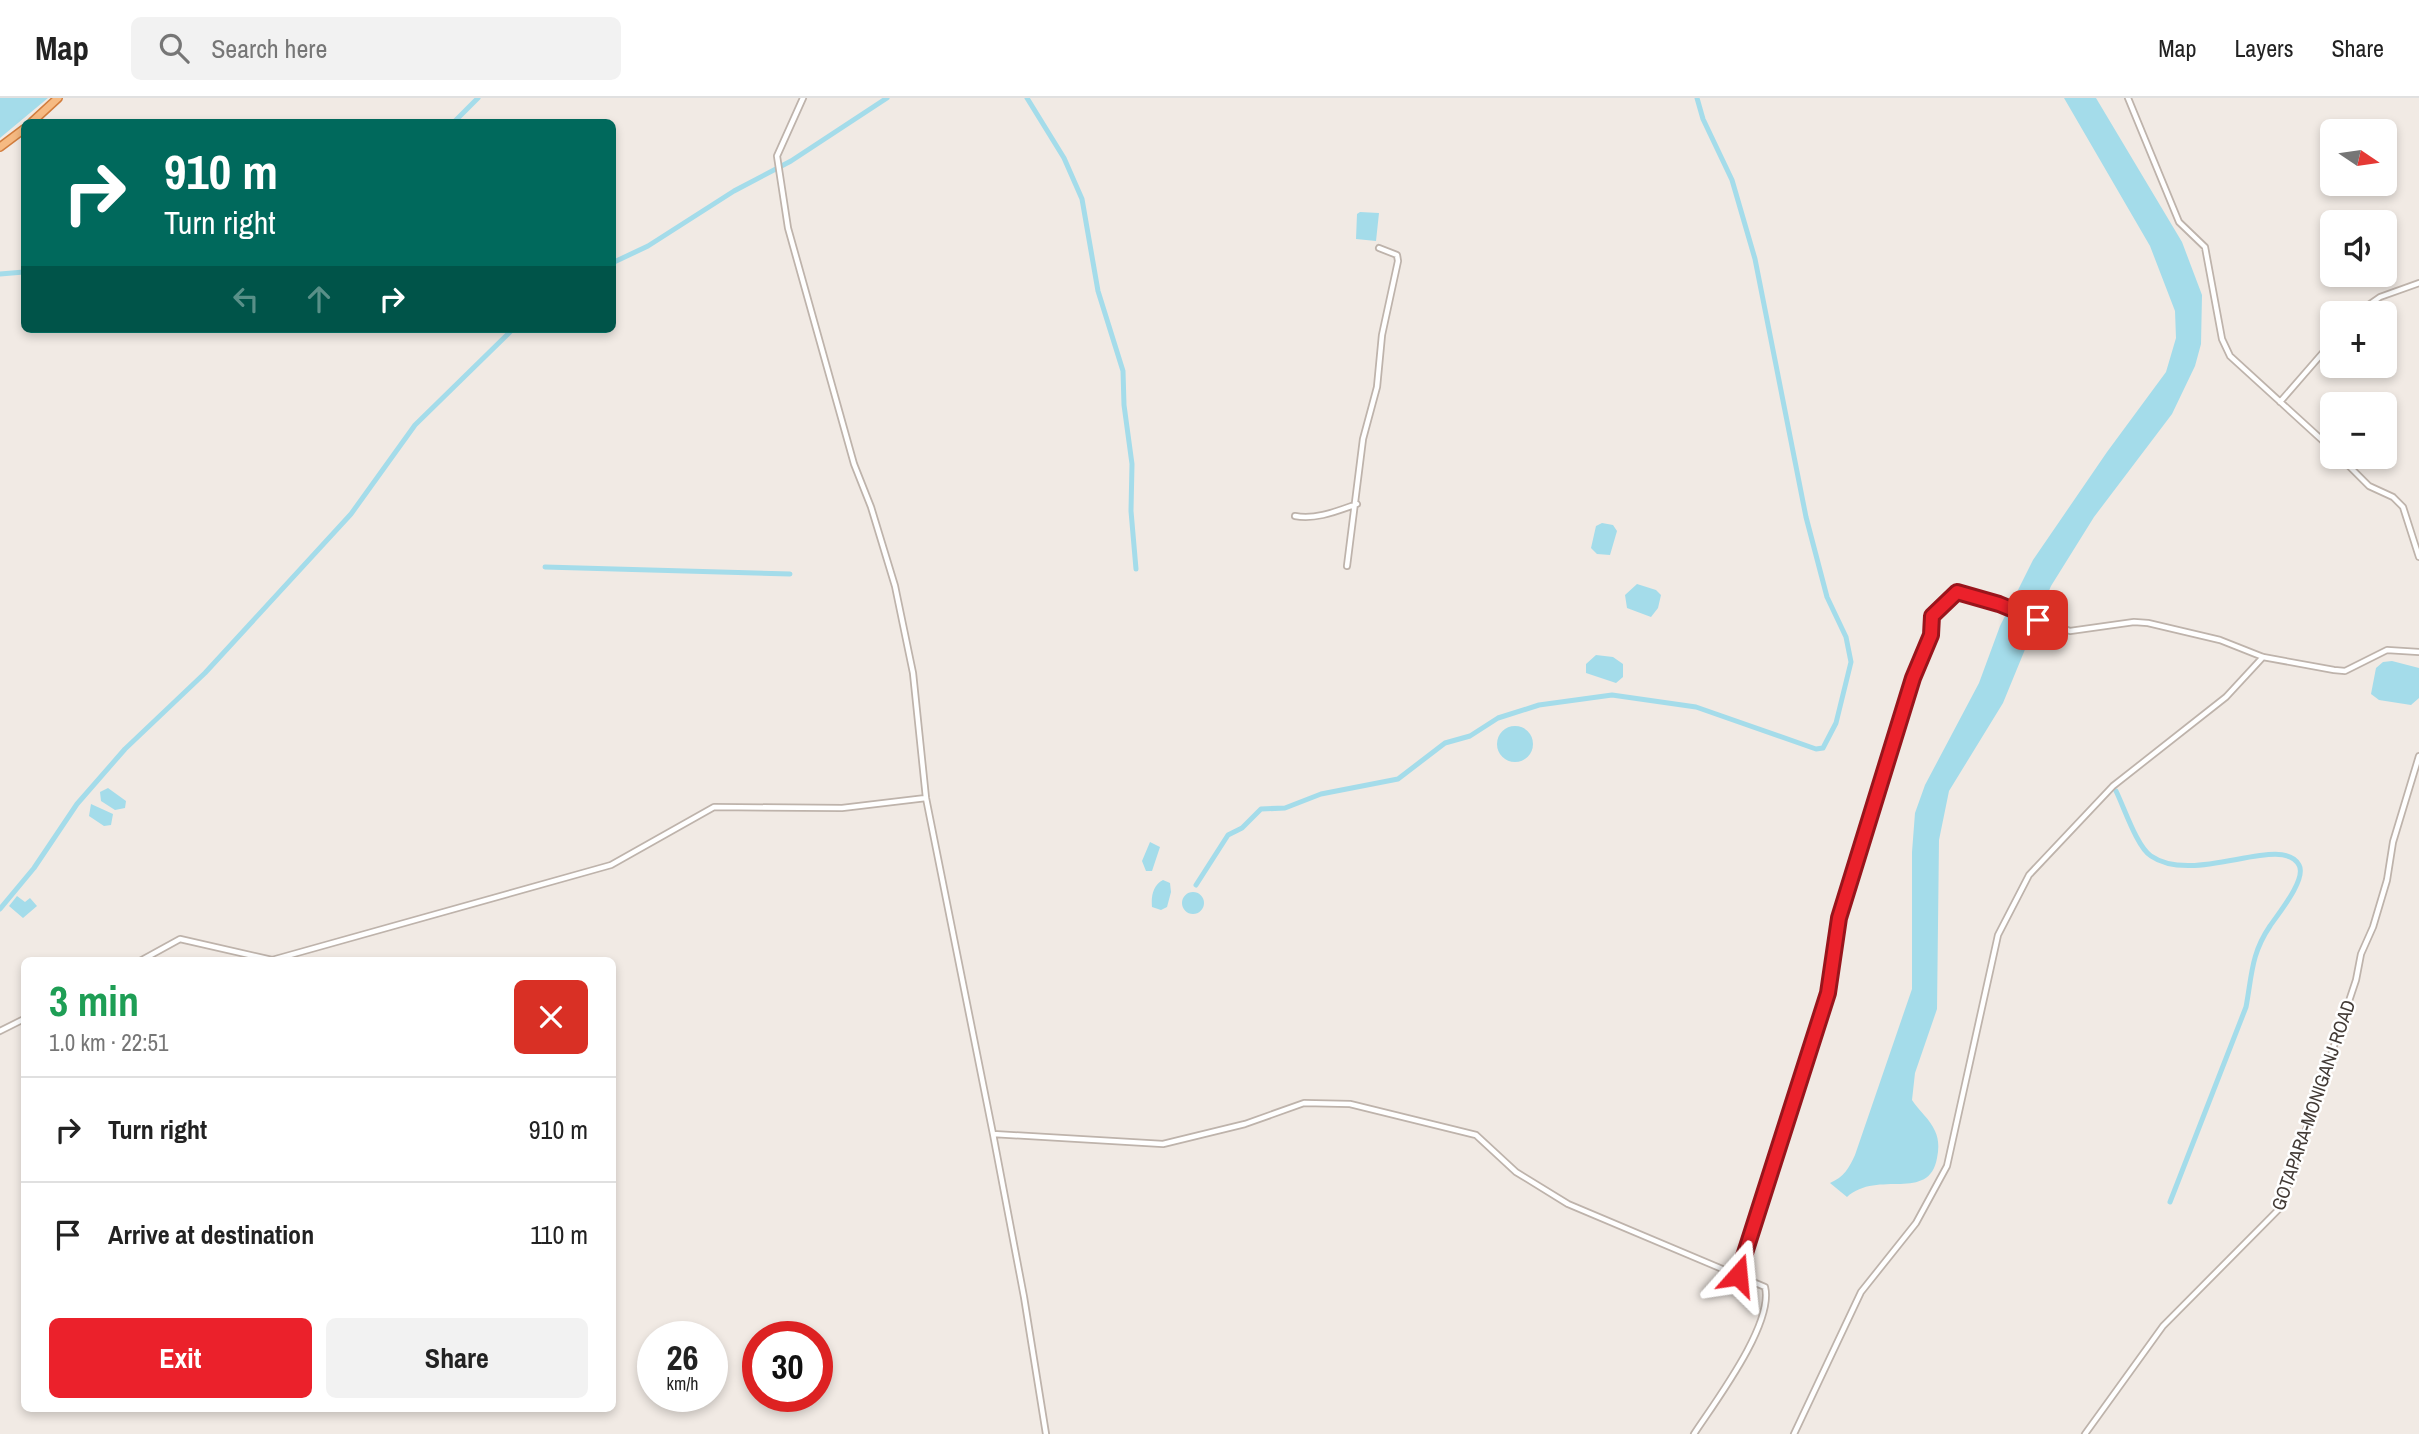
<!DOCTYPE html>
<meta charset="utf-8">
<style>
:root{--surface:#fff;--page:#f2f2f2;--text:#222;--muted:#767676;--line:#e0e0e0;--accent:#eb212b}
body{margin:0;font-family:"Archivo Narrow",sans-serif;background:var(--page);color:var(--text);height:100vh;display:flex;flex-direction:column;font-size:26px;white-space:nowrap}
*{box-sizing:border-box;margin:0}
p{font-size:23px;color:var(--muted)}
.icon{flex:none;width:38px;height:38px;fill:none;stroke:currentColor;stroke-width:2;stroke-linecap:round;stroke-linejoin:round}
.map{position:relative;flex:1;overflow:hidden}
.details{position:absolute;left:21px;top:859px;width:595px;height:455px;display:flex;flex-direction:column;background:var(--surface);border-radius:10px;box-shadow:0 4px 10px #0003}
.details>*{flex:none}
.banner{position:absolute;left:21px;top:21px;width:595px;height:214px;border-radius:10px;box-shadow:0 4px 10px #0003;background:#00695c;color:#fff;overflow:hidden}
.needle{width:46px;rotate:103deg}
.buttons{position:absolute;left:2320px;top:21px;display:grid;gap:14px}
.buttons a{display:grid;place-items:center;width:77px;height:77px;border-radius:10px;background:var(--surface);box-shadow:0 4px 10px #0003;font-size:35px}
.speed{position:absolute;left:637px;top:1223px;display:flex;gap:14px;font-size:35px;font-weight:700;text-align:center}
.speed>*{display:grid;place-content:center;width:91px;height:91px;border-radius:50%;background:var(--surface);box-shadow:0 4px 10px #0003;line-height:1}
.speed small{font-size:18px;font-weight:400}
.speed .limit{border:10px solid #d22;background:#fff;color:#111}
.pin{position:absolute;display:grid;place-items:center;width:60px;height:60px;color:#fff;margin:-30px;border-radius:14px;box-shadow:0 4px 10px #0006}
.me{position:absolute;width:77px;margin:-38px;rotate:18deg;stroke-linejoin:round;filter:drop-shadow(0 0 5px #0008)}
.turn{display:flex;align-items:center;gap:24px;height:147px;padding:0 28px;font-size:32px}
.turn .icon{width:91px;height:91px;stroke-width:2.5}
.turn b{display:block;font-size:49px;line-height:60px}
.lanes{display:flex;align-items:center;height:66px;padding:0 28px;background:#0003;justify-content:center;gap:35px;direction:ltr}
.lanes .off{opacity:.35}
.round{display:grid;place-items:center;flex:none;width:74px;height:74px;border-radius:10px;background:var(--page)}
.head{display:flex;align-items:center;justify-content:space-between;height:119px;padding:0 28px}
h1{font-size:42px;font-weight:700;line-height:52px;color:#1e9e55}
.cta{display:flex;gap:14px;margin-top:auto;padding:14px 28px}
.cta a{flex:1;height:80px;border-radius:10px;background:var(--accent);color:#fff;font-size:28px;font-weight:700;line-height:80px;text-align:center}
.cta a+a{background:var(--page);color:var(--text)}
ul{padding:0;list-style:none}
li{display:flex;align-items:center;gap:21px;height:105px;padding:0 28px;border-top:2px solid var(--line)}
li div{flex:1}
li b{display:block;font-size:26px}
li em{font-style:normal}
header{display:flex;align-items:center;gap:42px;box-sizing:border-box;height:98px;padding:0 35px;background:var(--surface);border-bottom:2px solid var(--line)}
header strong{font-size:33px}
nav{display:flex;gap:38px;margin-inline-start:auto;font-size:24px}
.search{width:490px;height:63px;background:var(--page);display:flex;align-items:center;gap:18px;box-sizing:border-box;padding:0 24px;border-radius:10px;color:var(--muted);font-size:26px}
.map>svg:first-child{display:block}
.water{fill:#a4dcea}
.lines{fill:none;stroke-linecap:round;stroke-linejoin:round}
.canal{stroke:#a4dcea;stroke-width:5}
.minor-casing{stroke:#beb3ab;stroke-width:8}
.trunk-casing{stroke:#d27d3d;stroke-width:10}
.minor{stroke:#fff;stroke-width:4.5}
.trunk{stroke:#f6ba82;stroke-width:7}
.route-casing{stroke:#99151c;stroke-width:18}
.route{stroke:#eb212b;stroke-width:12}
.labels{text-anchor:middle;stroke-width:5;stroke-linejoin:round;paint-order:stroke}
.street-label{font-size:19px;fill:#423a35;stroke:#fff}
</style>
<header>
<strong>Map</strong>
<div class="search"><svg class="icon" aria-label="search" viewBox="0 0 24 24"><circle cx="10" cy="10" r="6"/><path d="M15 15l6 6"/></svg>Search here</div>
<nav><a>Map</a><a>Layers</a><a>Share</a></nav>
</header>
<div class="map">
<svg width="2419" height="1336" viewBox="0 0 2419 1336">
<rect width="100%" height="100%" fill="#f1eae4"/>
<!-- water -->
<path class="water" d="M 0,0 L 48,0 L 0,40 Z
M 2064,0 L 2096,0 L 2182,144 L 2202,197 L 2201,246 L 2195,268 L 2172,316 L 2094,419 L 2051,488 L 2003,605 L 1949,693 L 1939,742 L 1937,911 L 1915,975 L 1912,1002 C 1919,1013 1930,1021 1935,1033 C 1939,1041 1939,1051 1937,1060 C 1929,1105 1878,1071 1847,1099 L 1830,1085 C 1844,1079 1849,1070 1855,1057 L 1912,891 L 1912,754 L 1915,715 L 1925,687 L 1979,585 L 2000,528 L 2033,462 L 2107,354 L 2166,274 L 2176,240 L 2175,213 L 2150,148 Z
M 1360,114 L 1379,115 L 1376,143 L 1356,141 L 1357,116 Z
M 1602,425 L 1613,427 L 1617,433 L 1610,457 L 1597,456 L 1591,450 L 1596,428 Z
M 1637,486 L 1656,492 L 1661,497 L 1658,510 L 1651,519 L 1627,510 L 1625,497 Z
M 1596,557 L 1613,559 L 1623,566 L 1623,579 L 1616,585 L 1586,575 L 1586,566 Z
M 2392,563 L 2419,570 L 2419,600 L 2411,607 L 2379,602 L 2371,596 L 2376,570 L 2383,564 Z
M1497 646a18 18 0 1 1 36 0a18 18 0 1 1-36 0Z
M 108,690 L 126,703 L 125,710 L 115,712 L 101,703 L 100,694 Z
M 91,706 L 113,716 L 111,727 L 104,728 L 89,718 Z
M 1150,744 L 1160,749 L 1152,773 L 1146,773 L 1142,763 Z
M 1163,782 L 1170,785 L 1171,794 L 1167,809 L 1161,812 L 1152,809 C 1151,798 1153,787 1163,782 Z
M1182 805a11 11 0 1 1 22 0a11 11 0 1 1-22 0Z
M 17,798 L 25,804 L 30,800 L 37,808 L 23,820 L 9,808 Z"/>
<g class="lines">
<!-- canal -->
<path class="canal" d="M 1027,0 L 1064,60 L 1082,101 L 1098,193 L 1123,273 L 1124,307 L 1132,366 L 1131,413 L 1136,471
M 454,24 L 478,0
M 612,165 L 648,148 L 734,93 L 791,63 L 887,0
M 0,176 L 24,174
M 545,469 L 790,476
M 2116,693 C 2124,709 2137,749 2151,758 C 2194,788 2282,735 2299,767 C 2307,781 2278,816 2270,828 C 2251,856 2252,877 2246,909 L 2170,1104
M 1196,787 L 1228,737 L 1242,730 L 1261,711 L 1285,710 L 1321,696 L 1398,681 L 1445,645 L 1470,638 L 1498,620 L 1539,607 L 1612,597 L 1696,609 L 1816,651 L 1823,650 L 1836,625 L 1851,564 L 1846,539 L 1827,499 L 1806,419 L 1755,161 L 1732,82 L 1703,21 L 1697,0
M 0,811 L 34,770 L 77,706 L 125,651 L 205,575 L 351,416 L 415,327 L 513,231"/>
<defs>
<path id="minor" d="M 803,0 L 777,58 L 788,130 L 854,366 L 871,409 L 895,488 L 913,575 L 926,700 L 993,1036 L 1163,1046 L 1245,1026 L 1304,1005 L 1350,1006 L 1476,1037 L 1516,1074 L 1568,1106 L 1765,1189 C 1774,1226 1715,1304 1694,1336
M 2128,0 L 2179,124 L 2205,149 L 2222,241 L 2230,258 L 2333,352
M 2357,215 L 2380,199 L 2419,185
M 2280,304 L 2333,243
M 2340,359 L 2369,388 L 2393,399 L 2403,409 L 2419,459
M 1295,418 C 1316,422 1337,413 1357,406
M 1347,468 L 1363,341 L 1377,289 L 1382,237 L 1398,163 L 1397,157 L 1379,150
M 140,863 L 180,841 L 272,862 L 611,767 L 714,709 L 842,710 L 926,700
M 0,933 L 24,921
M 993,1036 L 1024,1199 L 1046,1336
M 1738,1177 L 1828,895 L 1839,820 L 1913,580 L 1931,537 L 1932,518 L 1954,496 L 1999,506 L 2070,533 L 2134,524 L 2148,525 L 2220,542 L 2263,559 L 2334,572 L 2345,573 L 2387,552 L 2419,554
M 1794,1336 L 1861,1194 L 1916,1125 L 1947,1068 L 1998,837 L 2029,777 L 2113,688 L 2226,599 L 2263,559
M 2085,1336 L 2163,1228 L 2280,1110 L 2356,882 L 2361,856 L 2373,829 L 2387,782 L 2393,744 L 2419,658"/>
<path id="trunk" d="M 32,24 L 58,0
M 0,49 L 24,31"/>
</defs>
<!-- minor casing -->
<use href="#minor" class="minor-casing"/>
<!-- trunk casing -->
<use href="#trunk" class="trunk-casing"/>
<!-- minor -->
<use href="#minor" class="minor"/>
<!-- trunk -->
<use href="#trunk" class="trunk"/>
</g>
<g class="lines">
<defs>
<path id="route" d="M 1738,1177 L 1828,895 L 1839,820 L 1913,580 L 1931,537 L 1932,518 L 1957,494 L 1999,506 L 2038,522"/>
</defs>
<!-- route casing -->
<use href="#route" class="route-casing"/>
<!-- route -->
<use href="#route" class="route"/>
</g>
<g class="labels">
<!-- street labels -->
<g class="street-label">
<text transform="translate(2313 1007) rotate(-71)" y="7">GOTAPARA-MONIGANJ ROAD</text>
</g>
</g>
</svg>
<div class="buttons">
<a><svg class="needle" viewBox="-14 -14 28 28"><path d="M0-13l5 13h-10z" fill="#e53935"/><path d="M0 13l5-13h-10z" fill="#767676"/></svg></a>
<a><svg class="icon" aria-label="sound" viewBox="0 0 24 24"><path d="M4 9h4l5-4v14l-5-4H4zM17 9q2 3 0 6"/></svg></a>
<a>+</a>
<a>−</a>
</div>
<div class="speed"><div>26<small>km/h</small></div><div class="limit">30</div></div>
<div class="pin" style="left:2038px;top:522px;background:#d93025"><svg class="icon" aria-label="arrive" viewBox="0 0 24 24"><path d="M6 21V4h12l-3 4 3 4H6"/></svg></div>
<svg class="me" style="left:1738px;top:1177px" viewBox="-20 -20 40 40"><path d="M0-17L14 15 0 8-14 15z" fill="#eb212b" stroke="#fff" stroke-width="4"/></svg>
<div class="banner">
<div class="turn"><svg class="icon" aria-label="right" viewBox="0 0 24 24"><path d="M7 20v-9h11M14 6l5 5-5 5"/></svg><div><b>910 m</b>Turn right</div></div>
<div class="lanes"><svg class="icon off" aria-label="left" viewBox="0 0 24 24"><path d="M17 20v-9H6M10 6l-5 5 5 5"/></svg><svg class="icon off" aria-label="ahead" viewBox="0 0 24 24"><path d="M12 20V5M6 11l6-6 6 6"/></svg><svg class="icon" aria-label="right" viewBox="0 0 24 24"><path d="M7 20v-9h11M14 6l5 5-5 5"/></svg></div>
</div>
<section class="details">
<div class="head"><div><h1>3 min</h1><p>1.0 km · 22:51</p></div><a class="round" style="background:#d93025;color:#fff"><svg class="icon" aria-label="close" viewBox="0 0 24 24"><path d="M6 6l12 12M18 6L6 18"/></svg></a></div>
<ul>
<li><svg class="icon" aria-label="right" viewBox="0 0 24 24"><path d="M7 20v-9h11M14 6l5 5-5 5"/></svg><div><b>Turn right</b></div><em>910 m</em></li>
<li><svg class="icon" aria-label="arrive" viewBox="0 0 24 24"><path d="M6 21V4h12l-3 4 3 4H6"/></svg><div><b>Arrive at destination</b></div><em>110 m</em></li>
</ul>
<div class="cta"><a>Exit</a><a>Share</a></div>
</section>
</div>
